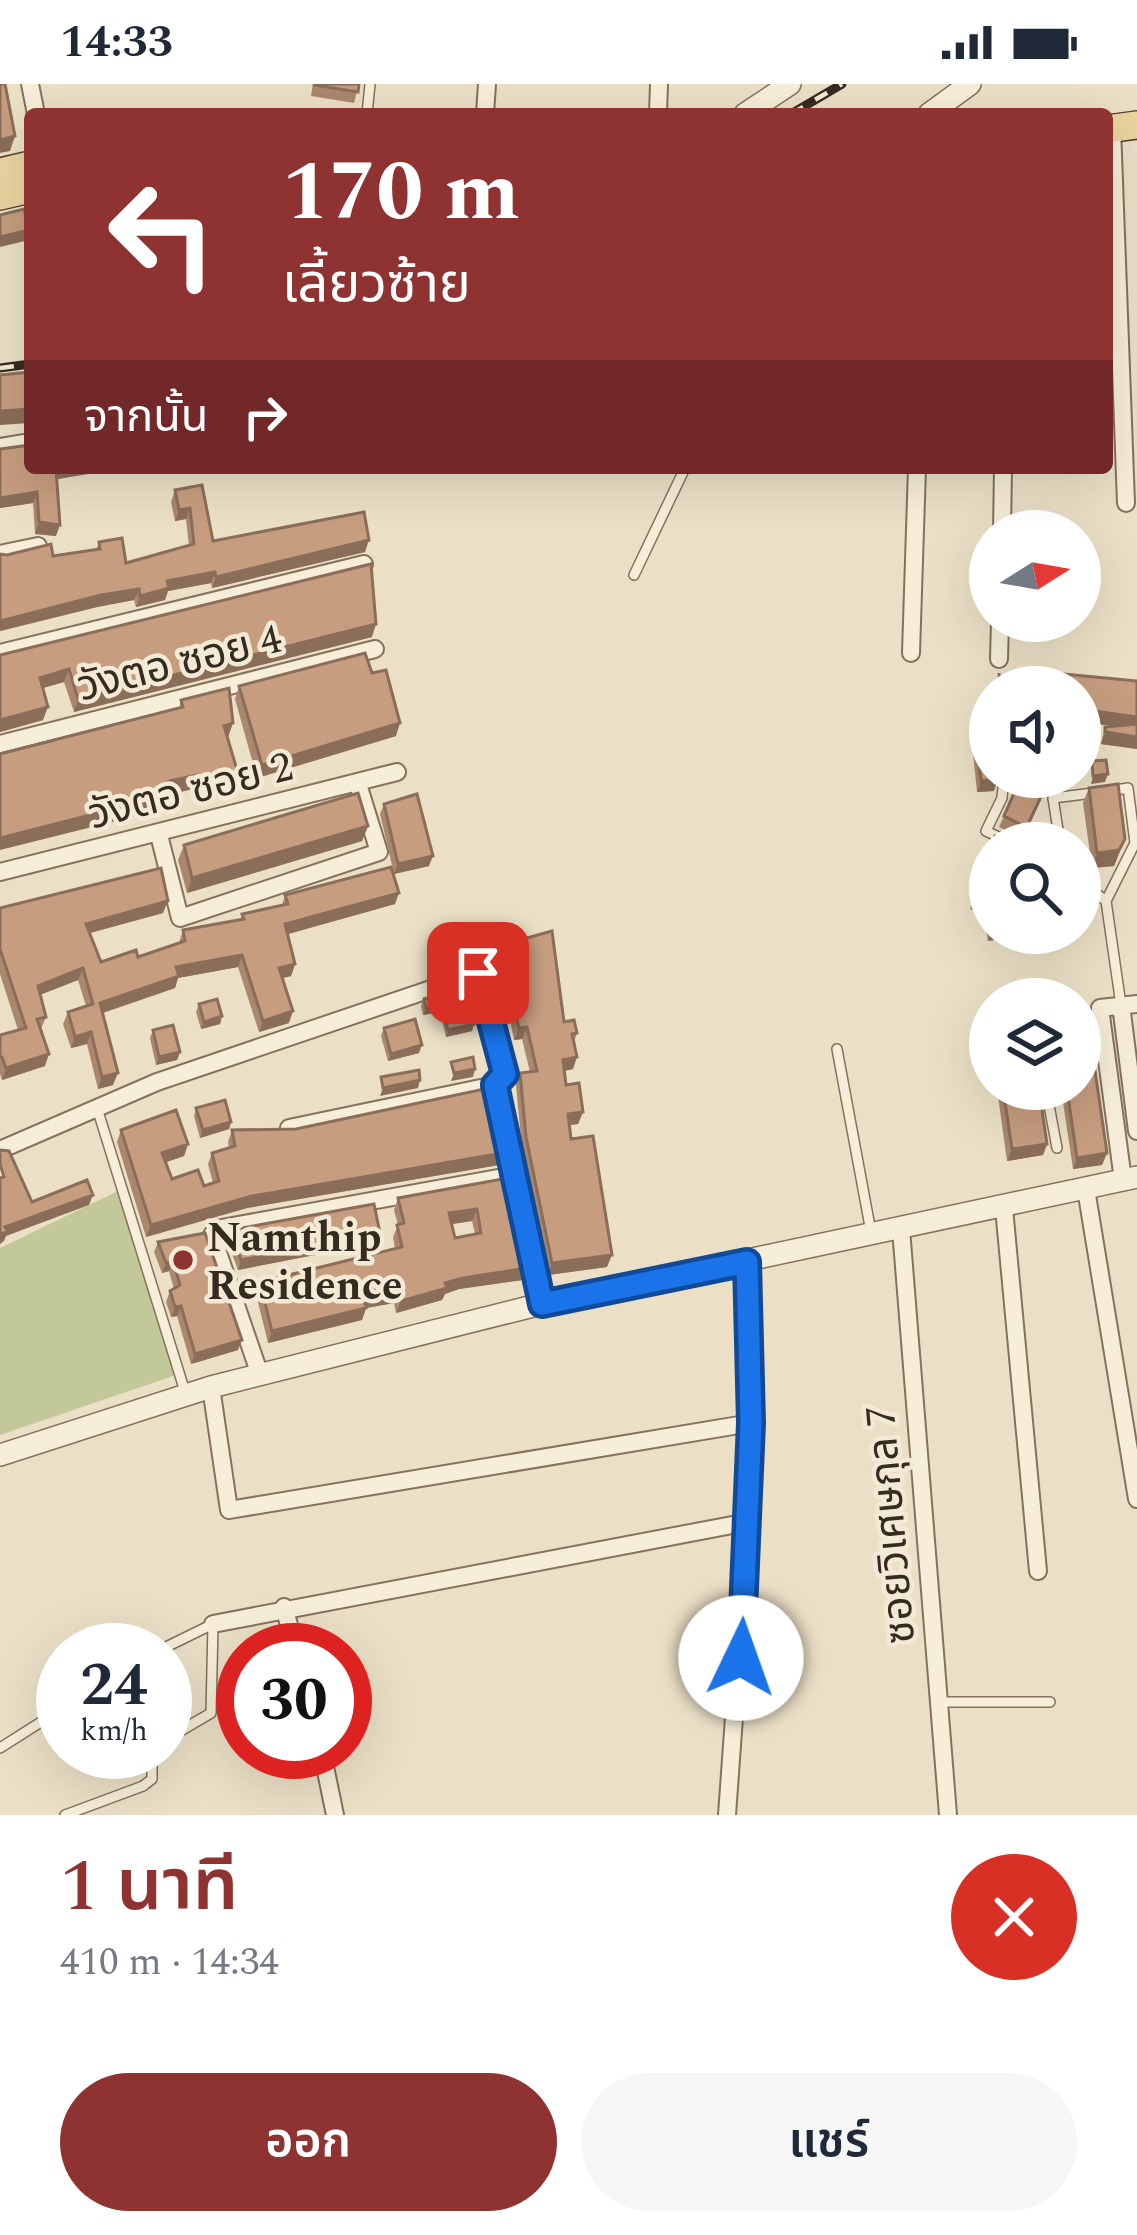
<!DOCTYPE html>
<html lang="th">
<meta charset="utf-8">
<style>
:root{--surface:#fff;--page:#f6f6f7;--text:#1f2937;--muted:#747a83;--accent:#8f3232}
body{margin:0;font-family:Spectral,"Noto Sans Thai",serif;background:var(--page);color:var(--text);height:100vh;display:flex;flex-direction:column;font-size:45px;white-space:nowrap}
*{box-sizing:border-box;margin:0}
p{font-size:39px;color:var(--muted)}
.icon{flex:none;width:66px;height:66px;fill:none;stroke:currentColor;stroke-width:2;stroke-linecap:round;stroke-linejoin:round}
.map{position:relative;height:1731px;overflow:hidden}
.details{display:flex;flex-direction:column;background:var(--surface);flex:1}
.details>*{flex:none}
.top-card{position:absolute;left:24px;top:24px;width:1089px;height:366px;border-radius:12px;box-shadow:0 12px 48px #0002;background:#8f3232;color:#fff;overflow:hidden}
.needle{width:78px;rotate:79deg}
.buttons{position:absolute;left:969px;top:426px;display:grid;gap:24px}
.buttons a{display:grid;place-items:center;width:132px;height:132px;border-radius:50%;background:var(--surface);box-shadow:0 12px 48px #0002;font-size:60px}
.speed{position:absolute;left:36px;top:1539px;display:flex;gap:24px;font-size:60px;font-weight:700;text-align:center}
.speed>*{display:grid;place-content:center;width:156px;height:156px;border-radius:50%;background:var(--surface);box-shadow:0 12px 48px #0002;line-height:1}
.speed small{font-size:30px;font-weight:400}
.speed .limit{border:18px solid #d22;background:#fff;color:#111}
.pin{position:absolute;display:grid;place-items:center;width:102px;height:102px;color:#fff;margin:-51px;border-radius:24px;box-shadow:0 6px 18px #0006}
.me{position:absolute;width:132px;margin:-66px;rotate:3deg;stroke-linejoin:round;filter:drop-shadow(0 0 9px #0008)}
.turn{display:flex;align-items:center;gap:42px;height:252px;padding:0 60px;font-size:54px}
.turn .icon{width:156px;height:156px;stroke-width:2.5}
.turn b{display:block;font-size:84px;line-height:102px}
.then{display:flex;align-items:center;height:114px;padding:0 60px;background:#0003;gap:24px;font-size:45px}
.round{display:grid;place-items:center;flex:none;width:126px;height:126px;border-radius:63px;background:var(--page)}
.headline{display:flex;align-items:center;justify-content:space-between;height:204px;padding:0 60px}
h1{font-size:72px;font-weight:600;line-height:90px;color:var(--accent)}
.cta{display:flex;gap:24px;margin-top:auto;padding:24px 60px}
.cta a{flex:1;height:138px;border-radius:72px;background:var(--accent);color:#fff;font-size:48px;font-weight:600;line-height:138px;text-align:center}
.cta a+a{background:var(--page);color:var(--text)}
.status{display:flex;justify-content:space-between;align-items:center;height:84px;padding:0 60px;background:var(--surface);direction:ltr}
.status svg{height:33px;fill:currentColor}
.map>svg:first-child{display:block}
.green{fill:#c2c89a}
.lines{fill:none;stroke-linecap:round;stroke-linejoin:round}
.service-casing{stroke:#85725d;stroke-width:12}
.minor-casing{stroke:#85725d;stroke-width:20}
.tertiary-casing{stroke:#85725d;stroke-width:24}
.primary-casing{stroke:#534131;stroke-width:30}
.path{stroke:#85725d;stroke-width:3;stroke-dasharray:9 6;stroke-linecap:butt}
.service{stroke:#f6eed8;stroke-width:9}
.minor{stroke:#f6eed8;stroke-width:16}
.tertiary{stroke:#f6eed8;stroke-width:21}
.primary{stroke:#ebd4a1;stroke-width:27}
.rail-casing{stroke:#362b20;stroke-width:9}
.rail{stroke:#f3ead5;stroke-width:4.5;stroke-dasharray:14;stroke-linecap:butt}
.wall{fill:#aa876d;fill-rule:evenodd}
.shaded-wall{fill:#8b6e59}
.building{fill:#c69d7f;stroke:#8b6e59;stroke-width:3;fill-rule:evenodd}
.route-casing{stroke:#114b97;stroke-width:30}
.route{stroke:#1a73e8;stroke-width:21}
.poi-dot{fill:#8f3232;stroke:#f3ead5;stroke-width:4.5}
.labels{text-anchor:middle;stroke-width:9;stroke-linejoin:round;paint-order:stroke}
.street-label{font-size:42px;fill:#362b20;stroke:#f3ead5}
.poi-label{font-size:42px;font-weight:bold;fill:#362b20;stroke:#f3ead5;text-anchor:start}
</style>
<div class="status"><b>14:33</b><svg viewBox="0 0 49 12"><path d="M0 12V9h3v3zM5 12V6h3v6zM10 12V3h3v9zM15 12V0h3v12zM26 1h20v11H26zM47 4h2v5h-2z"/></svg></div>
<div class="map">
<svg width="1137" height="1731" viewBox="0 0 1137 1731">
<rect width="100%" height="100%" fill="#ebe0c6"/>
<!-- green -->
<path class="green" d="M 120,1106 L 176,1291 L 0,1351 L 0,1164 Z"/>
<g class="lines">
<defs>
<path id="service" d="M 367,30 L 370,0
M 634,491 L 685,384
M 1004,693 L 1002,714 L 986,747 L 1011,759
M 1060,759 L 1053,714 L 1093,709
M 1080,797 L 1106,817 L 1121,921
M 1106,817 L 1135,759 L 1128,704 L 1110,707
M 837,965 L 871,1148
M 1046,1005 L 1057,1064
M 97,1024 L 186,1311
M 160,1566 L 213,1540 L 211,1629 L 165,1656
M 939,1618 L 1050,1618
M 0,1664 L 63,1624
M 65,1731 L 143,1702 L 152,1695 L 152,1668"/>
<path id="minor" d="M 30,0 L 36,30
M 485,30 L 487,0
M 658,30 L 659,0
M 1112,44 L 1126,419
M 0,363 L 30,358
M 1002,447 L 1003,384
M 0,470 L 38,462
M 0,569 L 364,480
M 911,569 L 917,384
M 999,575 L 1000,537
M 0,660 L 375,565
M 159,751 L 180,834 L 379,768 L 358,700
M 0,788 L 397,688
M 1121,921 L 1137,1047
M 289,1044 L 495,1001 L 541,1220
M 0,1066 L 157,998 L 478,889 L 505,990 L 495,1001
M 1123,1096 L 1100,924 L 1137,920
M 1086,1105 L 1137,1415
M 1004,1124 L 1038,1487
M 901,1145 L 948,1731
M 260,1291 L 212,1151 L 216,1145 L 515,1091
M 211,1303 L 229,1426 L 751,1339
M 284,1523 L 296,1566
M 213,1540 L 748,1438
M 322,1668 L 335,1731
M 727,1731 L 748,1438 L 747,1178"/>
<path id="tertiary" d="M 745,30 L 790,0
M 929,30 L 970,0
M 0,1371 L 211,1303 L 541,1220 L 1137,1093"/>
<path id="primary" d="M 1107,45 L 1137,41
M 0,88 L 30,81
M 0,112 L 30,105"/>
</defs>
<!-- service casing -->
<use href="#service" class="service-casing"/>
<!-- minor casing -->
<use href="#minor" class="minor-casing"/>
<!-- tertiary casing -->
<use href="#tertiary" class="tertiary-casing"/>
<!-- primary casing -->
<use href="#primary" class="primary-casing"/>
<!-- path -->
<path class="path" d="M 999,589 L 1000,603"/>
<!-- service -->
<use href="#service" class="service"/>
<!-- minor -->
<use href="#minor" class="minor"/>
<!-- tertiary -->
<use href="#tertiary" class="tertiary"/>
<!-- primary -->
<use href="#primary" class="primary"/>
<defs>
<path id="rail" d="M 791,30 L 842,0
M 0,284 L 30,280"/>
</defs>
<!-- rail casing -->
<use href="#rail" class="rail-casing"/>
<!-- rail -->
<use href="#rail" class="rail"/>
</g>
<!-- wall -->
<path class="wall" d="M 313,0 L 359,0 L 354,19 L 311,12 Z
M 0,365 L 30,384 L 124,384 L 57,395 L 56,452 L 35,450 L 33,419 L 0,424 Z
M 175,406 L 213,457 L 365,468 L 212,504 L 211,499 L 168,507 L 165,516 L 136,523 L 134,516 L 97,523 L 0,547 L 0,470 L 53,472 L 96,466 L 99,458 L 126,479 L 189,462 L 186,435 L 175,437 L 171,418 Z
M 372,553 L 74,628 L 64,598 L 43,604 L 43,636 L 0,648 L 0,571 Z
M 1032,587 L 1137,597 L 1137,665 L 1101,660 L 1105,643 L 1115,642 L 1080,638 L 1080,603 L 1028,603 Z
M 239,602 L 396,652 L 257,694 L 235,615 Z
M 181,616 L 228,653 L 240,696 L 235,709 L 193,714 L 192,705 L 165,711 L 161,713 L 156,727 Z
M 976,648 L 994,707 L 977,708 L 972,659 Z
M 1012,693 L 1052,693 L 1020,759 L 1016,752 L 999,743 L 1016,705 L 1012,705 Z
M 1089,704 L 1125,755 L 1114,782 L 1092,784 L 1083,719 Z
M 384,720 L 429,782 L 394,790 L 380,730 Z
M 368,742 L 362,757 L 187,809 L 178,776 L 184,761 Z
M 980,796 L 990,800 L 990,849 L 1007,849 L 1006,854 L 988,857 L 983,830 L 970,825 Z
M 285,811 L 395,820 L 288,850 L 295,880 L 291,892 L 282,894 L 289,939 L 259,948 L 238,883 L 178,894 L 175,904 L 103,929 L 113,1001 L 98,1005 L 87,960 L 71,964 L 63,940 L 68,928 L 86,922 L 78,896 L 40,911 L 46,933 L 41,945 L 45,982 L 2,996 L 0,990 L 0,951 L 18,946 L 0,890 L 0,824 L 163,829 L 90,849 L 101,878 L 138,873 L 179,859 L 183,846 L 240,836 L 242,830 L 282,821 Z
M 502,861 L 564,938 L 577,949 L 574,958 L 573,985 L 564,987 L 566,1001 L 583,1028 L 578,1040 L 569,1041 L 571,1055 L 607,1183 L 548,1191 L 522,1065 L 516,1001 L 520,989 L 530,988 L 522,955 L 514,956 L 506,916 L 499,917 L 492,894 L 497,882 L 500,881 L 497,873 Z
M 472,914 L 469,915 L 472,947 L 446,953 L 440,928 L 423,931 L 421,922 L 424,915 Z
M 199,920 L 222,932 L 220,940 L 201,945 L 196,928 Z
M 990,922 L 990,960 L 986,933 Z
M 384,944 L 419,969 L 388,977 L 381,952 Z
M 153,946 L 180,968 L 177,976 L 156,981 L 150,954 Z
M 997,1005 L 1039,1005 L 1047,1060 L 1043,1071 L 1007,1077 Z
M 1061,1005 L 1080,1005 L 1107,1069 L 1102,1081 L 1073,1085 Z
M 196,1024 L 231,1038 L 229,1045 L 200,1054 L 194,1032 Z
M 121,1046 L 188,1060 L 184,1072 L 166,1078 L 172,1095 L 204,1102 L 213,1099 L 208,1080 L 212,1069 L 229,1064 L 228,1058 L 232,1046 L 499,1081 L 247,1124 L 146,1153 L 117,1058 Z
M 508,1094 L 527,1184 L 523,1196 L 459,1205 L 445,1210 L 442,1216 L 396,1229 L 394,1219 L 366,1224 L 362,1236 L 268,1259 L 256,1210 L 260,1198 L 395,1165 L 393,1153 L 398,1141 L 394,1126 L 398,1114 ZM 472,1137 L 475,1150 L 455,1154 L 452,1140 Z
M 231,1146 L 376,1159 L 238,1186 L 227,1156 Z
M 158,1158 L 238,1266 L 191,1280 L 177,1232 L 171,1233 L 166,1218 L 170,1207 L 174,1205 L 169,1187 L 162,1189 L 154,1168 Z"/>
<!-- shaded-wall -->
<path class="shaded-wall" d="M 15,52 L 10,67 L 0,69 L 0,56 Z
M 29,146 L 25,157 L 0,163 L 0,153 Z
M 30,325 L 30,339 L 0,341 L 0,327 Z
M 60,384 L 124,384 L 52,396 L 56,385 Z
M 37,408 L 33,419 L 0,424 L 0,414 Z
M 190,424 L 186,435 L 175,437 L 179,426 Z
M 39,438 L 60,441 L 56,452 L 35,450 Z
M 369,456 L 365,468 L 212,504 L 216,493 Z
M 215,488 L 211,499 L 168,507 L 165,516 L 136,523 L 140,512 L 167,497 Z
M 139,505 L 134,516 L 97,523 L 0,547 L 0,537 L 101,511 Z
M 376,540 L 372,553 L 74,628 L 78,615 Z
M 69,585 L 64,598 L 36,606 L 40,594 Z
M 48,623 L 43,636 L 0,648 L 0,636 Z
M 1080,625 L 1137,633 L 1137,645 L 1080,638 Z
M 233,639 L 228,653 L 219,655 L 224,642 Z
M 400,639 L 396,652 L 257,694 L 262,681 Z
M 1105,648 L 1137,653 L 1137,665 L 1101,660 Z
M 1093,667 L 1089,678 L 1080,679 L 1080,668 Z
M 1108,690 L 1105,698 L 1091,700 L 1093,692 Z
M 197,691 L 192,705 L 156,715 L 161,713 L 156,727 L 0,766 L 0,754 L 170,697 Z
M 998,695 L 994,707 L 977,708 L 981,697 Z
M 240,696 L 235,709 L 193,714 L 198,700 Z
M 368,742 L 362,757 L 187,809 L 192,794 Z
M 1125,755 L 1114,782 L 1092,784 L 1097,769 Z
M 433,772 L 429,782 L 394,790 L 398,780 Z
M 399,809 L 395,820 L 281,852 L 285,840 Z
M 168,817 L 163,829 L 82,851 L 86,840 Z
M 991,849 L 1007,849 L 1006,854 L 988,857 Z
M 242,871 L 238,883 L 178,894 L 175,904 L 96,931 L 100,919 L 176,883 Z
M 295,880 L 291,892 L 275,896 L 279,884 Z
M 83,884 L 78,896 L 34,913 L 38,902 Z
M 510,904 L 506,916 L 499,917 L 503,905 Z
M 442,921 L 440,928 L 423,931 L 426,924 Z
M 293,927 L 289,939 L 259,948 L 263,937 Z
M 222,932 L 220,940 L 201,945 L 204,938 Z
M 474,940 L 472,947 L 446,953 L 448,946 Z
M 527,943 L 522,955 L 514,956 L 519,944 Z
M 91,948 L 87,960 L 71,964 L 75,953 Z
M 422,961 L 419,969 L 388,977 L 391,970 Z
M 180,968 L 177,976 L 156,981 L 159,973 Z
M 49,970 L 45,982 L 2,996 L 6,984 Z
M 577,973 L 573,985 L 558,988 L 563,976 Z
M 475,985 L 473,993 L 451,997 L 454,989 Z
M 118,989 L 113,1001 L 98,1005 L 102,993 Z
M 420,996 L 418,1004 L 380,1012 L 383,1004 Z
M 583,1028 L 578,1040 L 563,1042 L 568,1030 Z
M 231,1038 L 229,1045 L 200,1054 L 203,1046 Z
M 188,1060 L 184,1072 L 158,1081 L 162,1069 Z
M 1047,1060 L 1043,1071 L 1007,1077 L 1012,1065 Z
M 503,1069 L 499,1081 L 247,1124 L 146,1153 L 151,1141 L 252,1112 Z
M 1107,1069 L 1102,1081 L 1073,1085 L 1077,1074 Z
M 93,1111 L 89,1121 L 6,1152 L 4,1157 L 0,1160 L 0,1151 L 5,1143 Z
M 477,1125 L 472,1137 L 445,1141 L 449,1129 Z
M 380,1149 L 376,1159 L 238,1186 L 241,1176 Z
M 612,1171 L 607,1183 L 548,1191 L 552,1179 Z
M 173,1177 L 169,1187 L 162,1189 L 166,1179 Z
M 527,1184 L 523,1196 L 459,1205 L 445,1210 L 442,1216 L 396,1229 L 401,1217 L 445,1199 L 463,1194 Z
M 398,1207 L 394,1219 L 366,1224 L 362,1236 L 268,1259 L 272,1247 L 364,1214 Z
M 181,1222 L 177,1232 L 171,1233 L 175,1223 Z
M 242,1256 L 238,1266 L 191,1280 L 195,1270 Z"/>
<!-- building -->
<path class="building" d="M 0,0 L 5,0 L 15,52 L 0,56 Z
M 359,0 L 358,8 L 315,1 L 316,0 Z
M 24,125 L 29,146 L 0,153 L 0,131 Z
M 30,288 L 30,325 L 0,327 L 0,291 Z
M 30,361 L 30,384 L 60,384 L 56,385 L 60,441 L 39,438 L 37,408 L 0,414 L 0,365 Z
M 202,401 L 213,457 L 364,428 L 369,456 L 216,493 L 215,488 L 167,497 L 169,504 L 140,512 L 139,505 L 101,511 L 0,537 L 0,470 L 7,471 L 51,460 L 53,472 L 100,465 L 99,458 L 122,454 L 126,479 L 194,460 L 190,424 L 179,426 L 175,406 Z
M 371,480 L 376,540 L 78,615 L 69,585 L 40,594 L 48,623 L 0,636 L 0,571 Z
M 365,569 L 372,589 L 386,586 L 400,639 L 262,681 L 239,602 Z
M 1032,587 L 1137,597 L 1137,633 L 1080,625 L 1080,603 L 1032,603 Z
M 229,604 L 233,639 L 224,642 L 240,696 L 198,700 L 197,691 L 170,697 L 158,702 L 161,713 L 0,754 L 0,670 L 183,623 L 181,616 Z
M 1137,640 L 1137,653 L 1105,648 L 1105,643 Z
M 1091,645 L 1093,667 L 1080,668 L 1080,646 Z
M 990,646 L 990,693 L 998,693 L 998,695 L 981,697 L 976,648 Z
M 1106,676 L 1108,690 L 1093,692 L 1092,677 Z
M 1021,693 L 1050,693 L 1024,749 L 1020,740 L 1004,732 Z
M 1118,700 L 1125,755 L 1119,766 L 1097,769 L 1089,704 Z
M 358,709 L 368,742 L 192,794 L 184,761 Z
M 417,710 L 433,772 L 398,780 L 384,720 Z
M 995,752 L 1010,759 L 992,759 Z
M 391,783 L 399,809 L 285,840 L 295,880 L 279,884 L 293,927 L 263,937 L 242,871 L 176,883 L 179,892 L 100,919 L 118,989 L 102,993 L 91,948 L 75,953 L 68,928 L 93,920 L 83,884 L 38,902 L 46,933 L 37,935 L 49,970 L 6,984 L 2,973 L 0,973 L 0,951 L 26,944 L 0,865 L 0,824 L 161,784 L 168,817 L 86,840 L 101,878 L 136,866 L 138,873 L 185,857 L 183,846 L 244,835 L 242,830 L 288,820 L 285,811 Z
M 980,796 L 990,800 L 990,844 L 986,822 L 973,817 Z
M 552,847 L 564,938 L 574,936 L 577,949 L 572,950 L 577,973 L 563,976 L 566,1001 L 579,999 L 583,1028 L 568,1030 L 571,1055 L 593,1052 L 612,1171 L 552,1179 L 526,1053 L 520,989 L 537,987 L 527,943 L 519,944 L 510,904 L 503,905 L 497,882 L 507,880 L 502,861 Z
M 472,899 L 474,907 L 467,909 L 474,940 L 448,946 L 442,921 L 426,924 L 424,915 Z
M 217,915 L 222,932 L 204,938 L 199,920 Z
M 1086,925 L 1107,1069 L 1077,1074 L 1067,1005 L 1080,1005 L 1080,926 Z
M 415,935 L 422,961 L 391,970 L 384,944 Z
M 173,941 L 180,968 L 159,973 L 153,946 Z
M 473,973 L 475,985 L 454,989 L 451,978 Z
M 419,986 L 420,996 L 383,1004 L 381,993 Z
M 489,1004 L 503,1069 L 252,1112 L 151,1141 L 121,1046 L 176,1026 L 188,1060 L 162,1069 L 172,1095 L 198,1086 L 204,1102 L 219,1097 L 212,1069 L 235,1062 L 232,1046 L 296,1045 Z
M 1003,1005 L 1039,1005 L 1047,1060 L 1012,1065 Z
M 225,1016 L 231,1038 L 203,1046 L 196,1024 Z
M 0,1066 L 9,1067 L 32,1118 L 87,1096 L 93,1111 L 5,1143 L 8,1147 L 0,1151 L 0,1094 L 4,1093 L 0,1080 Z
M 508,1094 L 527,1184 L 463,1194 L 445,1199 L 447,1204 L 401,1217 L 398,1207 L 364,1214 L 366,1224 L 272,1247 L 260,1198 L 402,1163 L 397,1141 L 404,1139 L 398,1114 ZM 477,1125 L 481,1149 L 455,1154 L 449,1129 Z
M 374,1120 L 380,1149 L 241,1176 L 231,1146 Z
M 205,1149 L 242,1256 L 195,1270 L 181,1222 L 175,1223 L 170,1207 L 180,1201 L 173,1177 L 166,1179 L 158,1158 Z"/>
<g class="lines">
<defs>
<path id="route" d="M 478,889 L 505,990 L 495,1001 L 542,1220 L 747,1178 L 751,1339 L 741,1574"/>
</defs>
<!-- route casing -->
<use href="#route" class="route-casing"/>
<!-- route -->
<use href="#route" class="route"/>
</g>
<!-- markers -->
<circle class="poi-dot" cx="183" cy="1176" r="12"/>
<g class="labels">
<!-- street labels -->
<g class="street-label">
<text transform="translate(179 577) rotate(-14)" y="15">วังตอ ซอย 4</text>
<text transform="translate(190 705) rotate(-14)" y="15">วังตอ ซอย 2</text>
<text transform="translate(889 1441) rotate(-95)" y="15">ซอยวิเศษกุล 7</text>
</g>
<!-- poi labels -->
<g class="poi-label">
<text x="207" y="1167">Namthip<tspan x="207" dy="48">Residence</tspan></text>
</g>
</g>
</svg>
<div class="buttons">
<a><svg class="needle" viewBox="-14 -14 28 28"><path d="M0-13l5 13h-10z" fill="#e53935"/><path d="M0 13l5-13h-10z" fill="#747a83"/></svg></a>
<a><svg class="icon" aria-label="sound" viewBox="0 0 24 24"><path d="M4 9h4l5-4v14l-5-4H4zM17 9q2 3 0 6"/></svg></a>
<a><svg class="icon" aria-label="search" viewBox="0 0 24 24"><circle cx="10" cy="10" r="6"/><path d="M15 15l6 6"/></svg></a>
<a><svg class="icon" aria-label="layers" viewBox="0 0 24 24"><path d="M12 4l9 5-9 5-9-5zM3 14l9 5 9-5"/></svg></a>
</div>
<div class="speed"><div>24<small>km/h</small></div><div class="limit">30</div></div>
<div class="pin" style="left:478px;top:889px;background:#d93025"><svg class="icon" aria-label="arrive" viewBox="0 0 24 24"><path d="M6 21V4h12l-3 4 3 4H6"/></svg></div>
<svg class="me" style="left:741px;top:1574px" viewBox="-20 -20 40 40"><circle r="19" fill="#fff"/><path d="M0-13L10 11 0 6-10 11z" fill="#1a73e8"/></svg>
<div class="top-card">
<div class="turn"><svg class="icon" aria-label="left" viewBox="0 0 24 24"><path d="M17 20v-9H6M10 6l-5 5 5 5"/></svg><div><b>170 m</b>เลี้ยวซ้าย</div></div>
<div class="then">จากนั้น<svg class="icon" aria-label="right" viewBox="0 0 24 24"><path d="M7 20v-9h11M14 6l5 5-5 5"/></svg></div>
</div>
</div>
<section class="details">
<div class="headline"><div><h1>1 นาที</h1><p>410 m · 14:34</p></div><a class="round" style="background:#d93025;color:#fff"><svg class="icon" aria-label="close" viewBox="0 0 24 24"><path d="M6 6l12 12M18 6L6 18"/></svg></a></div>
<div class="cta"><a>ออก</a><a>แชร์</a></div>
</section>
